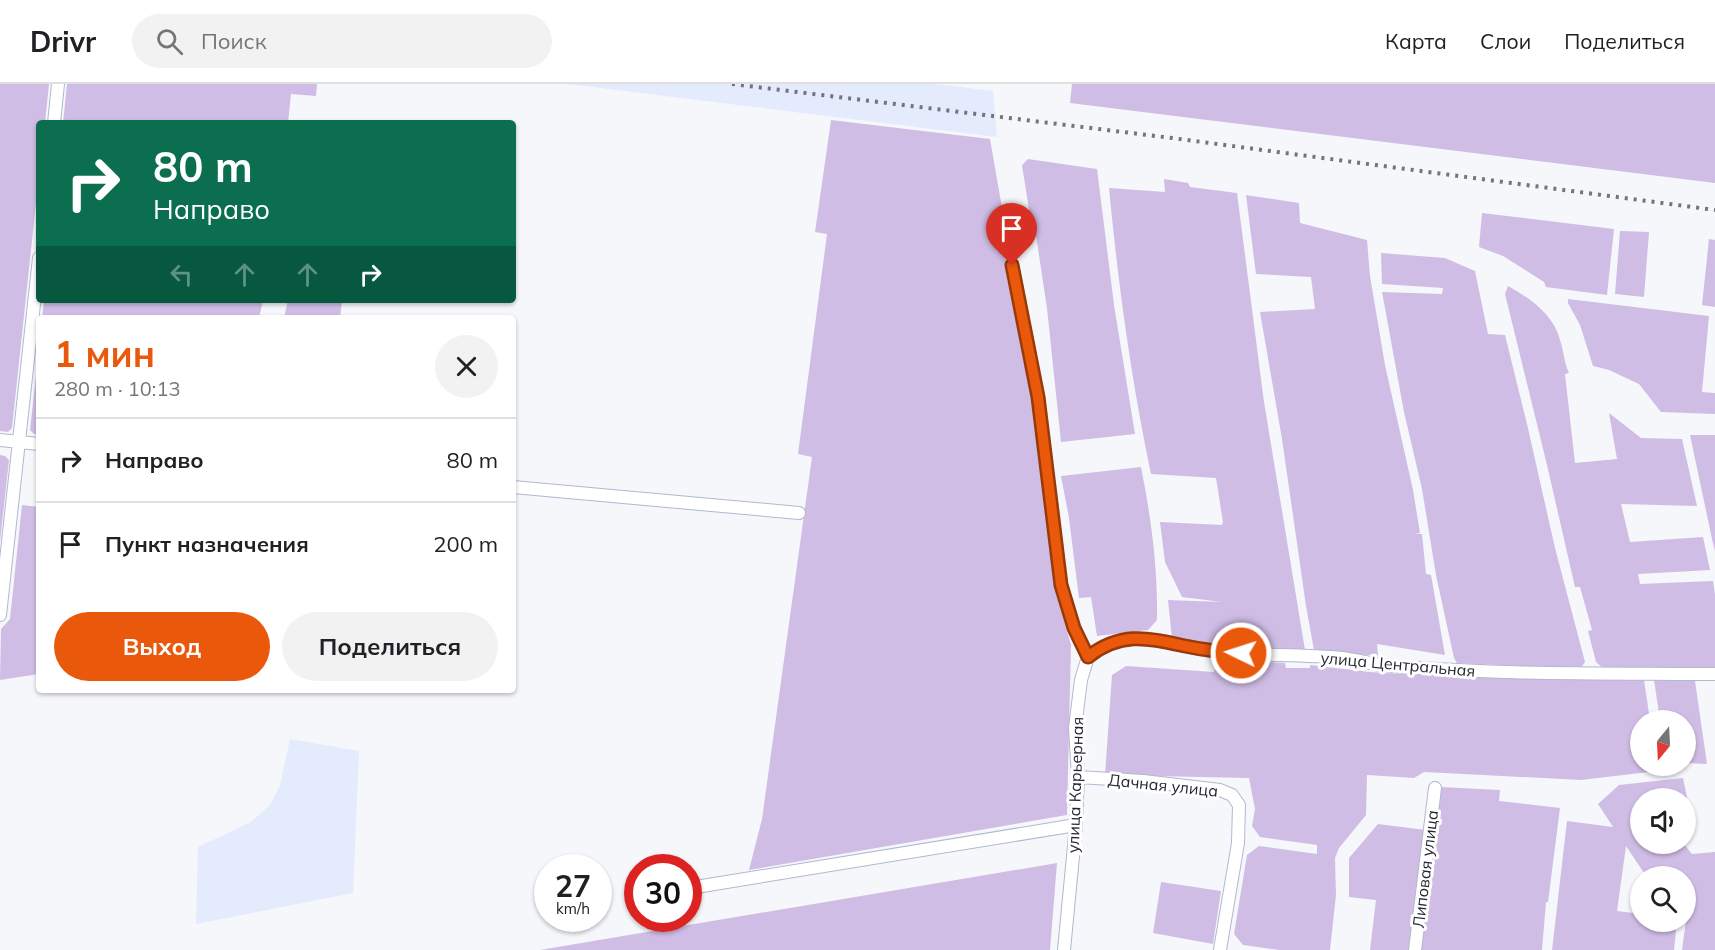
<!DOCTYPE html>
<html lang="ru">
<meta charset="utf-8">
<style>
:root{--surface:#fff;--page:#f2f2f2;--text:#202124;--muted:#757577;--line:#e0e0e0;--accent:#ea580c}
body{margin:0;font-family:Mulish,sans-serif;background:var(--page);color:var(--text);height:100vh;display:flex;flex-direction:column;font-size:22px;white-space:nowrap}
*{box-sizing:border-box;margin:0}
p{font-size:20px;color:var(--muted)}
.icon{flex:none;width:33px;height:33px;fill:none;stroke:currentColor;stroke-width:2;stroke-linecap:round;stroke-linejoin:round}
.map{position:relative;flex:1;overflow:hidden}
.panel{position:absolute;left:36px;top:231px;width:480px;height:378px;display:flex;flex-direction:column;background:var(--surface);border-radius:6px;box-shadow:0 2px 4px #0004}
.panel>*{flex:none}
.top-card{position:absolute;left:36px;top:36px;width:480px;height:183px;border-radius:6px;box-shadow:0 2px 4px #0004;background:#0b6e4f;color:#fff;overflow:hidden}
.needle{width:39px;rotate:198deg}
.buttons{position:absolute;left:1630px;top:626px;display:grid;gap:12px}
.buttons a{display:grid;place-items:center;width:66px;height:66px;border-radius:50%;background:var(--surface);box-shadow:0 2px 4px #0004;font-size:30px}
.speed{position:absolute;left:534px;top:770px;display:flex;gap:12px;font-size:30px;font-weight:700;text-align:center}
.speed>*{display:grid;place-content:center;width:78px;height:78px;border-radius:50%;background:var(--surface);box-shadow:0 2px 4px #0004;line-height:1}
.speed small{font-size:15px;font-weight:400}
.speed .limit{border:9px solid #d22;background:#fff;color:#111}
.pin{position:absolute;display:grid;place-items:center;width:51px;height:51px;color:#fff;margin:-62px -26px;border-radius:50% 50% 50% 0;rotate:-45deg;box-shadow:0 0 6px #0007}
.pin .icon{rotate:45deg}
.me{position:absolute;width:66px;margin:-33px;rotate:274deg;stroke-linejoin:round;filter:drop-shadow(0 0 4px #0008)}
.turn{display:flex;align-items:center;gap:21px;height:126px;padding:0 18px;font-size:27px}
.turn .icon{width:78px;height:78px;stroke-width:2.5}
.turn b{display:block;font-size:42px;line-height:51px}
.lanes{display:flex;align-items:center;height:57px;padding:0 18px;background:#0003;justify-content:center;gap:30px;direction:ltr}
.lanes .off{opacity:.35}
.round{display:grid;place-items:center;flex:none;width:63px;height:63px;border-radius:32px;background:var(--page)}
.head{display:flex;align-items:center;justify-content:space-between;height:102px;padding:0 18px}
h1{font-size:36px;font-weight:700;line-height:45px;color:var(--accent)}
.action{display:flex;gap:12px;margin-top:auto;padding:12px 18px}
.action a{flex:1;height:69px;border-radius:36px;background:var(--accent);color:#fff;font-size:24px;font-weight:700;line-height:69px;text-align:center}
.action a+a{background:var(--page);color:var(--text)}
ul{padding:0;list-style:none}
li{display:flex;align-items:center;gap:18px;height:84px;padding:0 18px;border-top:2px solid var(--line)}
li div{flex:1}
li b{display:block;font-size:22px}
li em{font-style:normal}
header{display:flex;align-items:center;gap:36px;box-sizing:border-box;height:84px;padding:0 30px;background:var(--surface);border-bottom:2px solid var(--line)}
header strong{font-size:28px}
nav{display:flex;gap:33px;margin-inline-start:auto;font-size:21px}
.search{width:420px;height:54px;background:var(--page);display:flex;align-items:center;gap:15px;box-sizing:border-box;padding:0 21px;border-radius:33px;color:var(--muted);font-size:22px}
.map>svg:first-child{display:block}
.built{fill:#e4ebfc}
.green{fill:#d0bde6}
.lines{fill:none;stroke-linecap:round;stroke-linejoin:round}
.minor-casing{stroke:#b0b9ce;stroke-width:14}
.minor{stroke:#fff;stroke-width:12}
.rail{stroke:#73757c;stroke-width:4;stroke-dasharray:3 6;stroke-linecap:butt}
.route-casing{stroke:#983908;stroke-width:15}
.route{stroke:#ea580c;stroke-width:10}
.labels{text-anchor:middle;stroke-width:6;stroke-linejoin:round;paint-order:stroke}
.street-label{font-size:16px;fill:#24272f;stroke:#fff}
</style>
<header>
<strong>Drivr</strong>
<div class="search"><svg class="icon" aria-label="search" viewBox="0 0 24 24"><circle cx="10" cy="10" r="6"/><path d="M15 15l6 6"/></svg>Поиск</div>
<nav><a>Карта</a><a>Слои</a><a>Поделиться</a></nav>
</header>
<div class="map">
<svg width="1715" height="866" viewBox="0 0 1715 866">
<rect width="100%" height="100%" fill="#f5f7fb"/>
<!-- built -->
<path class="built" d="M 568,0 L 936,0 L 993,7 L 997,53 Z
M 290,655 L 359,667 L 353,809 L 196,840 L 198,763 L 251,738 L 270,721 L 280,701 Z"/>
<!-- green -->
<path class="green" d="M 0,0 L 49,0 L 45,39 L 39,39 L 39,91 L 12,344 L 8,348 L 0,347 Z
M 67,0 L 317,0 L 316,12 L 291,10 L 288,39 L 63,39 Z
M 1072,0 L 1715,0 L 1715,99 L 1070,19 Z
M 831,36 L 990,55 L 1001,118 L 1007,194 L 1031,311 L 1055,506 L 1071,561 L 1067,731 L 749,786 L 762,735 L 812,373 L 798,370 L 827,150 L 815,148 Z
M 1028,75 L 1097,85 L 1114,221 L 1135,350 L 1061,358 L 1047,224 L 1035,145 L 1032,145 L 1022,81 Z
M 1164,95 L 1188,99 L 1190,103 L 1237,109 L 1264,318 L 1305,566 L 1215,560 L 1172,555 L 1168,516 L 1222,518 L 1182,513 L 1165,478 L 1160,438 L 1222,441 L 1223,438 L 1216,394 L 1151,390 C 1131,295 1118,199 1109,104 L 1165,108 Z
M 1246,111 L 1299,119 L 1300,139 L 1367,156 L 1370,192 L 1385,281 L 1413,406 L 1420,449 L 1414,450 L 1422,450 L 1426,490 L 1431,491 L 1445,571 L 1377,560 L 1378,572 L 1314,566 L 1306,522 L 1282,355 L 1260,228 L 1315,225 L 1311,193 L 1256,190 Z
M 1482,129 L 1614,145 L 1607,211 L 1546,203 L 1544,198 L 1503,172 L 1479,163 Z
M 1620,147 L 1649,148 L 1644,213 L 1615,210 Z
M 1709,155 L 1715,156 L 1715,223 L 1702,221 Z
M 1381,169 L 1445,174 L 1475,187 L 1488,250 L 1505,251 L 1527,340 L 1555,464 L 1585,578 L 1580,585 L 1457,579 L 1454,574 L 1436,491 L 1422,405 L 1404,328 L 1382,208 L 1442,210 L 1443,204 L 1382,200 Z
M 1508,202 C 1530,214 1554,231 1560,256 C 1564,268 1564,278 1569,289 L 1565,290 L 1575,379 L 1617,375 L 1609,329 L 1641,354 L 1682,355 L 1697,422 L 1621,420 L 1630,458 L 1703,453 L 1710,486 L 1638,490 L 1640,500 L 1713,497 L 1715,511 L 1715,584 L 1604,585 L 1596,578 L 1588,547 L 1592,546 L 1580,503 L 1575,503 L 1547,381 L 1505,210 Z
M 1568,215 L 1709,232 L 1702,308 L 1715,309 L 1715,330 L 1661,328 L 1639,300 L 1609,286 L 1593,282 L 1580,241 L 1568,219 Z
M 44,216 L 263,216 L 259,234 L 42,234 Z
M 288,216 L 342,216 L 340,234 L 284,234 Z
M 39,264 L 39,350 L 34,350 L 30,346 Z
M 1690,351 L 1715,351 L 1715,467 L 1712,455 Z
M 0,371 L 5,372 L 9,376 L 0,458 Z
M 1141,383 C 1151,433 1158,484 1157,536 L 1148,546 L 1097,552 L 1091,513 L 1079,514 L 1069,434 L 1061,392 Z
M 22,421 L 39,423 L 39,590 L 0,596 L 1,545 L 10,535 Z
M 1216,575 L 1285,579 L 1286,584 L 1310,584 L 1310,581 C 1330,583 1350,586 1370,588 C 1461,594 1553,595 1644,596 L 1650,636 L 1641,636 L 1641,681 L 1656,681 L 1657,687 L 1581,696 L 1424,688 L 1414,694 L 1367,691 L 1366,731 L 1339,764 L 1335,774 L 1336,811 L 1330,866 L 1280,866 L 1243,861 L 1234,850 L 1247,771 L 1259,762 L 1317,770 L 1317,761 L 1260,753 L 1252,742 L 1255,725 L 1249,694 L 1105,691 L 1112,591 L 1126,582 L 1214,588 Z
M 1654,596 L 1695,597 L 1707,680 L 1686,679 L 1686,636 L 1660,636 Z
M 1683,694 L 1687,713 L 1686,716 L 1686,714 L 1641,714 L 1641,759 L 1683,759 L 1692,770 L 1715,768 L 1715,866 L 1682,866 L 1686,837 L 1686,792 L 1646,792 L 1626,762 L 1617,827 L 1641,830 L 1641,837 L 1677,837 L 1674,866 L 1552,866 L 1567,737 L 1613,743 L 1598,720 L 1619,701 Z
M 1440,703 L 1500,706 L 1499,717 L 1560,724 L 1548,818 L 1546,818 L 1542,866 L 1420,866 Z
M 1378,740 L 1426,746 L 1410,866 L 1370,866 L 1376,816 L 1349,813 L 1349,774 Z
M 1057,779 L 1050,866 L 540,866 Z
M 1161,798 L 1221,807 L 1213,860 L 1153,849 Z"/>
<g class="lines">
<defs>
<path id="minor" d="M 54,39 L 58,0
M 1012,181 L 1038,313 L 1061,501 L 1074,544 L 1088,573
M 0,356 L 39,360
M 513,403 L 799,429
M 0,531 L 39,174
M 1088,573 C 1132,538 1170,563 1219,568 C 1260,572 1301,570 1342,574 C 1355,576 1369,579 1382,581 C 1493,591 1604,589 1715,590
M 1078,693 L 1143,697 L 1220,706 L 1232,711 L 1239,721 L 1238,759 L 1220,866
M 690,804 L 1076,741
M 1064,866 L 1076,741 L 1078,693 L 1075,644 L 1081,596 L 1088,573
M 1415,866 L 1435,704"/>
</defs>
<!-- minor casing -->
<use href="#minor" class="minor-casing"/>
<!-- minor -->
<use href="#minor" class="minor"/>
<!-- rail -->
<path class="rail" d="M 732,0 L 1172,54 L 1715,126"/>
</g>
<g class="lines">
<defs>
<path id="route" d="M 1012,181 L 1038,313 L 1061,501 L 1074,544 L 1088,573 C 1121,547 1148,554 1185,562 C 1204,566 1222,568 1241,569"/>
</defs>
<!-- route casing -->
<use href="#route" class="route-casing"/>
<!-- route -->
<use href="#route" class="route"/>
</g>
<g class="labels">
<!-- street labels -->
<g class="street-label">
<text transform="translate(1398 580) rotate(5)" y="6">улица Центральная</text>
<text transform="translate(1075 701) rotate(-88)" y="6">улица Карьерная</text>
<text transform="translate(1163 701) rotate(6)" y="6">Дачная улица</text>
<text transform="translate(1425 785) rotate(-83)" y="6">Липовая улица</text>
</g>
</g>
</svg>
<div class="buttons">
<a><svg class="needle" viewBox="-14 -14 28 28"><path d="M0-13l5 13h-10z" fill="#e53935"/><path d="M0 13l5-13h-10z" fill="#757577"/></svg></a>
<a><svg class="icon" aria-label="sound" viewBox="0 0 24 24"><path d="M4 9h4l5-4v14l-5-4H4zM17 9q2 3 0 6"/></svg></a>
<a><svg class="icon" aria-label="search" viewBox="0 0 24 24"><circle cx="10" cy="10" r="6"/><path d="M15 15l6 6"/></svg></a>
</div>
<div class="speed"><div>27<small>km/h</small></div><div class="limit">30</div></div>
<div class="pin" style="left:1012px;top:181px;background:#d93025"><svg class="icon" aria-label="arrive" viewBox="0 0 24 24"><path d="M6 21V4h12l-3 4 3 4H6"/></svg></div>
<svg class="me" style="left:1241px;top:569px" viewBox="-20 -20 40 40"><circle r="17" fill="#ea580c" stroke="#fff" stroke-width="3"/><path d="M0-11L8 9 0 5-8 9z" fill="#fff"/></svg>
<div class="top-card">
<div class="turn"><svg class="icon" aria-label="right" viewBox="0 0 24 24"><path d="M7 20v-9h11M14 6l5 5-5 5"/></svg><div><b>80 m</b>Направо</div></div>
<div class="lanes"><svg class="icon off" aria-label="left" viewBox="0 0 24 24"><path d="M17 20v-9H6M10 6l-5 5 5 5"/></svg><svg class="icon off" aria-label="ahead" viewBox="0 0 24 24"><path d="M12 20V5M6 11l6-6 6 6"/></svg><svg class="icon off" aria-label="ahead" viewBox="0 0 24 24"><path d="M12 20V5M6 11l6-6 6 6"/></svg><svg class="icon" aria-label="right" viewBox="0 0 24 24"><path d="M7 20v-9h11M14 6l5 5-5 5"/></svg></div>
</div>
<section class="panel">
<div class="head"><div><h1>1 мин</h1><p>280 m · 10:13</p></div><a class="round"><svg class="icon" aria-label="close" viewBox="0 0 24 24"><path d="M6 6l12 12M18 6L6 18"/></svg></a></div>
<ul>
<li><svg class="icon" aria-label="right" viewBox="0 0 24 24"><path d="M7 20v-9h11M14 6l5 5-5 5"/></svg><div><b>Направо</b></div><em>80 m</em></li>
<li><svg class="icon" aria-label="arrive" viewBox="0 0 24 24"><path d="M6 21V4h12l-3 4 3 4H6"/></svg><div><b>Пункт назначения</b></div><em>200 m</em></li>
</ul>
<div class="action"><a>Выход</a><a>Поделиться</a></div>
</section>
</div>
